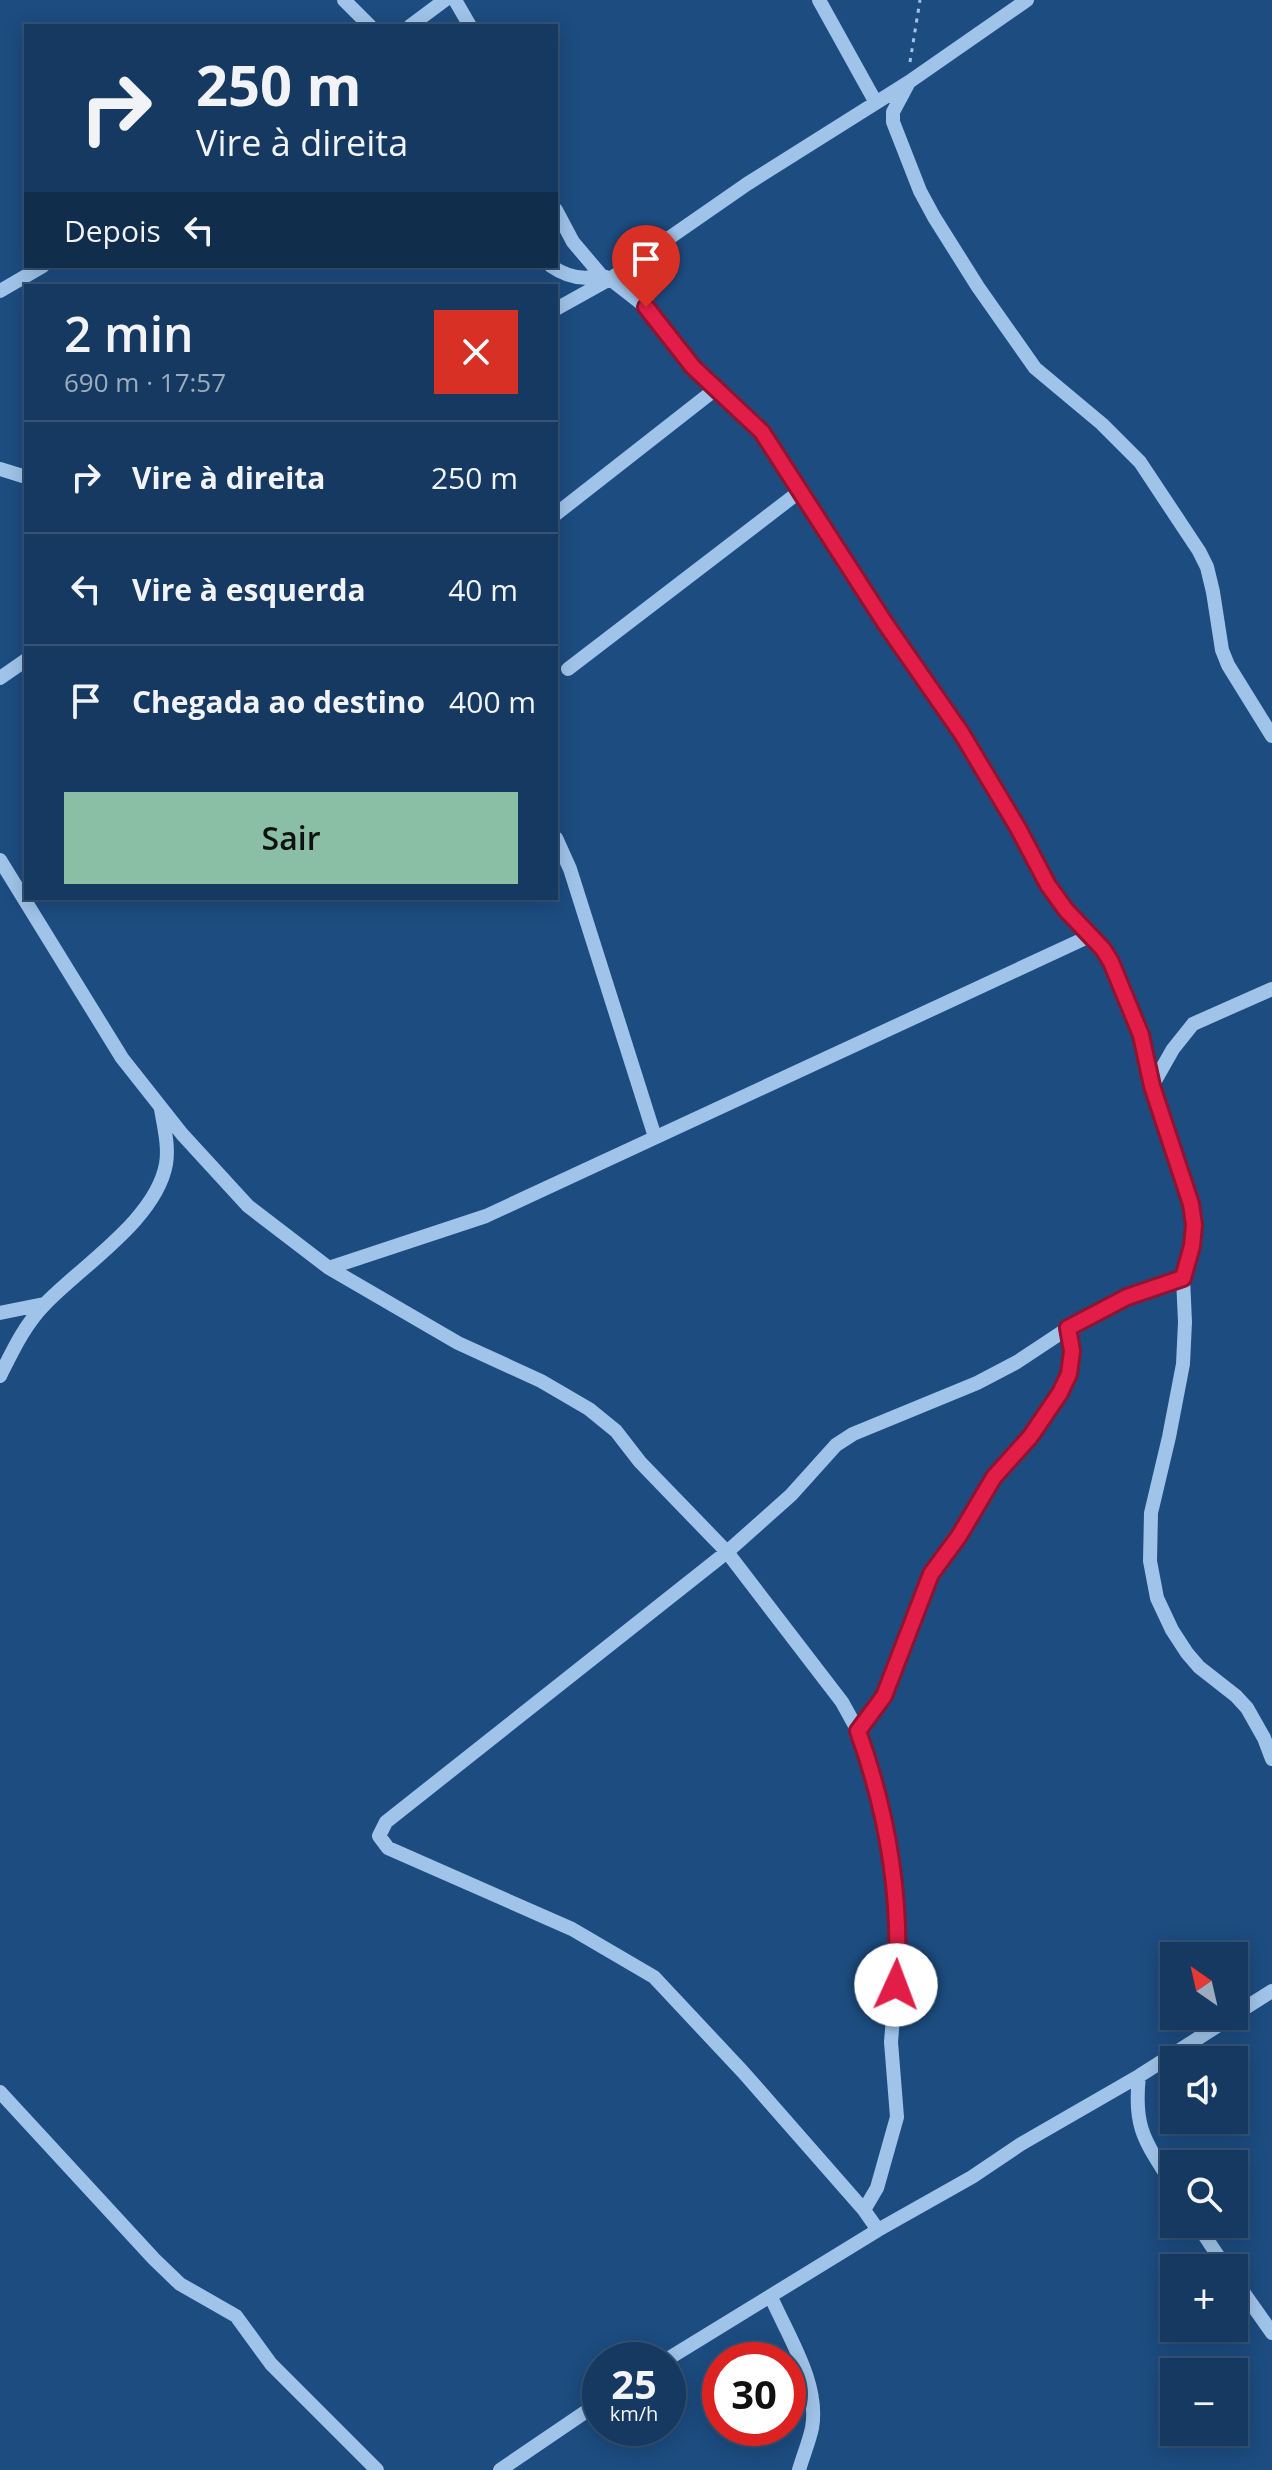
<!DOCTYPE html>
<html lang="pt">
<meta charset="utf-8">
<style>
:root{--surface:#153960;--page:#224469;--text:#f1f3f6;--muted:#9dacbd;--line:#345375;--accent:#8abfa5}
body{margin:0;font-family:"Open Sans",sans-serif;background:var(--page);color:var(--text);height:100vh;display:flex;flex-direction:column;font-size:30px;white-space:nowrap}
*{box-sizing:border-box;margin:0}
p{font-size:26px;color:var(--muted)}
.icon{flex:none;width:44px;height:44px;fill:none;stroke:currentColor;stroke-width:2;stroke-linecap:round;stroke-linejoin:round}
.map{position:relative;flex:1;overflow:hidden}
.side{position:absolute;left:24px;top:284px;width:534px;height:616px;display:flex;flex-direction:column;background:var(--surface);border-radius:0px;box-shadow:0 4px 20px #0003,0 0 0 2px var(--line)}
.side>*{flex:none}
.top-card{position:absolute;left:24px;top:24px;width:534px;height:244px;border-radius:0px;box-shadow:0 4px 20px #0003,0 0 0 2px var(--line);background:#153960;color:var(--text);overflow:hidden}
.needle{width:52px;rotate:326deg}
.controls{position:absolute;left:1160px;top:1942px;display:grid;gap:16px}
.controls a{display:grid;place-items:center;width:88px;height:88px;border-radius:0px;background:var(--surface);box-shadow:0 4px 20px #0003,0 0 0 2px var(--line);font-size:40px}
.speed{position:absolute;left:582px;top:2342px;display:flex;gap:16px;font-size:40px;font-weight:700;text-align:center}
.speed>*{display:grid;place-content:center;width:104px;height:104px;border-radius:50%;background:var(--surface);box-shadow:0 4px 20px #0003,0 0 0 2px var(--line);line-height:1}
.speed small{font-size:20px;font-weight:400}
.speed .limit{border:12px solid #d22;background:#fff;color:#111}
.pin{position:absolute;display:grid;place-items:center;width:68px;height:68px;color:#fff;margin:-82px -34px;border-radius:50% 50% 50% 0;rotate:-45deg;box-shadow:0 0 8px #0007}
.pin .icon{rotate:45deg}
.me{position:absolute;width:88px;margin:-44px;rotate:2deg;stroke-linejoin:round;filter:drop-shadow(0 0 6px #0008)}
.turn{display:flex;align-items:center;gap:28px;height:168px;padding:0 40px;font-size:36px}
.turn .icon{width:104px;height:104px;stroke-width:2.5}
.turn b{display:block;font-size:56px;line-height:68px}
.then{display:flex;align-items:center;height:76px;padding:0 40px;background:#0003;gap:16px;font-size:30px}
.round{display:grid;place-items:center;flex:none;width:84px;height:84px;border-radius:0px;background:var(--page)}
.overview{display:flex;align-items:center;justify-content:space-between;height:136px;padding:0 40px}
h1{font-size:48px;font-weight:600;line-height:60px}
.primary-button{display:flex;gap:16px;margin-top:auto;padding:16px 40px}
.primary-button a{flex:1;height:92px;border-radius:0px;background:var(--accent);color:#111;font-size:32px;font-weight:600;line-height:92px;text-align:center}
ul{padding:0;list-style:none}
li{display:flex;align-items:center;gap:24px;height:112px;padding:0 40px;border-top:2px solid var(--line)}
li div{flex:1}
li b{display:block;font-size:30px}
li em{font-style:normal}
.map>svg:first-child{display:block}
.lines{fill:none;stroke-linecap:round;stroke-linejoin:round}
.path{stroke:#a0c4e9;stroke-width:3;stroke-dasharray:4 6;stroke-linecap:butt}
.minor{stroke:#a0c4e9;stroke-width:14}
.route-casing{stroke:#92132f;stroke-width:20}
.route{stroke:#e11d48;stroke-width:14}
</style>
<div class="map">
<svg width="1272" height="2470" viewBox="0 0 1272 2470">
<rect width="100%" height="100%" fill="#1c4c80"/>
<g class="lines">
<!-- path -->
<path class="path" d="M 910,62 L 920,0"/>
<!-- minor -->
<path class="minor" d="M 344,0 L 370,26
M 455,0 L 470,26
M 819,0 L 875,101
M 410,26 L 445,0
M 909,82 L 893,112 L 893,122 L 920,191 L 934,217 L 978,287 L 1035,368 L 1102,424 L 1140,462 L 1199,551 L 1207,567 L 1213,592 L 1222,650 L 1228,665 L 1272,736
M 556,210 L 573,242 L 601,275 L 610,279 L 646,307 L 693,367 L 762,432 L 799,492 L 885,623 L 962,734 L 1048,885 L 1066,910 L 1103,949 L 1111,962 L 1141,1035 L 1152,1086 L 1191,1204 L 1194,1225 L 1192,1246 L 1183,1278 L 1185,1322 L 1183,1364 L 1169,1437 L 1151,1513 L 1150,1561 L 1157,1598 L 1172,1630 L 1187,1653 L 1199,1667 L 1236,1696 L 1247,1708 L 1264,1738 L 1272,1759
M 551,266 C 567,277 583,281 601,275
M 0,291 L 43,266
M 646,307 L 649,252
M 556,309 L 610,279 L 747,184 L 909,82 L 1027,0
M 0,469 L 26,477
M 556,514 L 717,388
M 568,669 L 799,492
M 0,678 L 26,660
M 556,838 L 570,869 L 655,1137
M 0,860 L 122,1058 L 182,1134 L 248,1206 L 329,1268 L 458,1343 L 541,1381 L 589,1409 L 616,1431 L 640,1462 L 727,1552 L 842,1702 L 858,1731 L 882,1811 L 891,1869 L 897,1931 L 898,1956 L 891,2042 L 897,2117 L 877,2188 L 864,2210
M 1152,1086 L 1173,1049 L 1193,1024 L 1272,989
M 329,1268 L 486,1216 L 1090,936
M 0,1313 L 44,1304
M 0,1376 C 13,1350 25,1324 46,1303 C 84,1264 156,1219 166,1164 C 169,1146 164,1127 161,1109
M 858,1731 L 884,1696 L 931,1574 L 959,1536 L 994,1477 L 1040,1424 L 1060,1393 L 1069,1374 L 1072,1351 L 1068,1328
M 1234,2015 L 1272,1991
M 1139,2076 C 1133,2130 1146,2142 1174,2187
M 0,2092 L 154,2259 L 180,2284 L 236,2316 L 271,2364 L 377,2470
M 1197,2224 L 1226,2268
M 878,2230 L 864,2210 L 743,2072 L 654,1977 L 572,1929 L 388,1848 L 379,1836 L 386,1822 L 727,1552 L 791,1495 L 836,1445 L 853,1434 L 977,1383 L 1017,1362 L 1082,1319 L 1127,1297 L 1183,1278
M 1234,2279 L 1272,2333
M 771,2297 C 788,2336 820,2384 812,2428 C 809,2442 803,2456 799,2470
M 666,2360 L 878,2230 L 972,2177 L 1021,2144 L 1139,2076 L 1233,2016
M 500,2470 L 600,2402"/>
</g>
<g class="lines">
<defs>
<path id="route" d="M 646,307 L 693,367 L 762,432 L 885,623 L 962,734 L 1018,828 L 1048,885 L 1066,910 L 1103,949 L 1111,962 L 1141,1035 L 1152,1086 L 1191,1204 L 1194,1225 L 1192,1246 L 1183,1278 L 1127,1297 L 1068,1328 L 1072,1351 L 1069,1374 L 1060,1393 L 1030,1437 L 994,1477 L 959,1536 L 931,1574 L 884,1696 L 858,1731 C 887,1812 902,1900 896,1985"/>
</defs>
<!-- route casing -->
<use href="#route" class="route-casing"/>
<!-- route -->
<use href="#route" class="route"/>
</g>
</svg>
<div class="controls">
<a><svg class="needle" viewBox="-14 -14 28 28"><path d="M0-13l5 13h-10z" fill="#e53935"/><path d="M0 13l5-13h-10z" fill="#9dacbd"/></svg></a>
<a><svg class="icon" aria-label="sound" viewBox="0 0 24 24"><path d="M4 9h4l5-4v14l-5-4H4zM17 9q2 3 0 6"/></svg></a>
<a><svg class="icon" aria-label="search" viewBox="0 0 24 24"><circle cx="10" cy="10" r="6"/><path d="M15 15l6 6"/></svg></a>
<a>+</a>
<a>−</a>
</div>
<div class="speed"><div>25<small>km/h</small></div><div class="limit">30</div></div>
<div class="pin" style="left:646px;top:307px;background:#d93025"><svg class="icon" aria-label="arrive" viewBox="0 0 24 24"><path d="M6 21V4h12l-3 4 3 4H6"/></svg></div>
<svg class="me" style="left:896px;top:1985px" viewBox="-20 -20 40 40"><circle r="19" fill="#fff"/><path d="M0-13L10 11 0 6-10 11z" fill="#e11d48"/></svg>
<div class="top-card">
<div class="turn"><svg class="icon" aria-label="right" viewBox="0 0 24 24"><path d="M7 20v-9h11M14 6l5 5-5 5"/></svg><div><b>250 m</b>Vire à direita</div></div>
<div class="then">Depois<svg class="icon" aria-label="left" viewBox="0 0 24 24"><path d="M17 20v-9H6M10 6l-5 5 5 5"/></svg></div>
</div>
<section class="side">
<div class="overview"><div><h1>2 min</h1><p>690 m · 17:57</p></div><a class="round" style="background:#d93025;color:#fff"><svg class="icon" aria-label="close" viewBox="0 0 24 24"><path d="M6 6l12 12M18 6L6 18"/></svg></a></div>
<ul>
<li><svg class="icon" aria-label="right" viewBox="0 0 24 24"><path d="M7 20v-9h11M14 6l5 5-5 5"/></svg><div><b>Vire à direita</b></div><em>250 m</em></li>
<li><svg class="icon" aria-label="left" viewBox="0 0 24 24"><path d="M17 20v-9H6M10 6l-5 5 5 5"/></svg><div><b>Vire à esquerda</b></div><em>40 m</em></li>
<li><svg class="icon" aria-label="arrive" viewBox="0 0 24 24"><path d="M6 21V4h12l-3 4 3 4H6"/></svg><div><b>Chegada ao destino</b></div><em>400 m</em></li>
</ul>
<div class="primary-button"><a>Sair</a></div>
</section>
</div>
